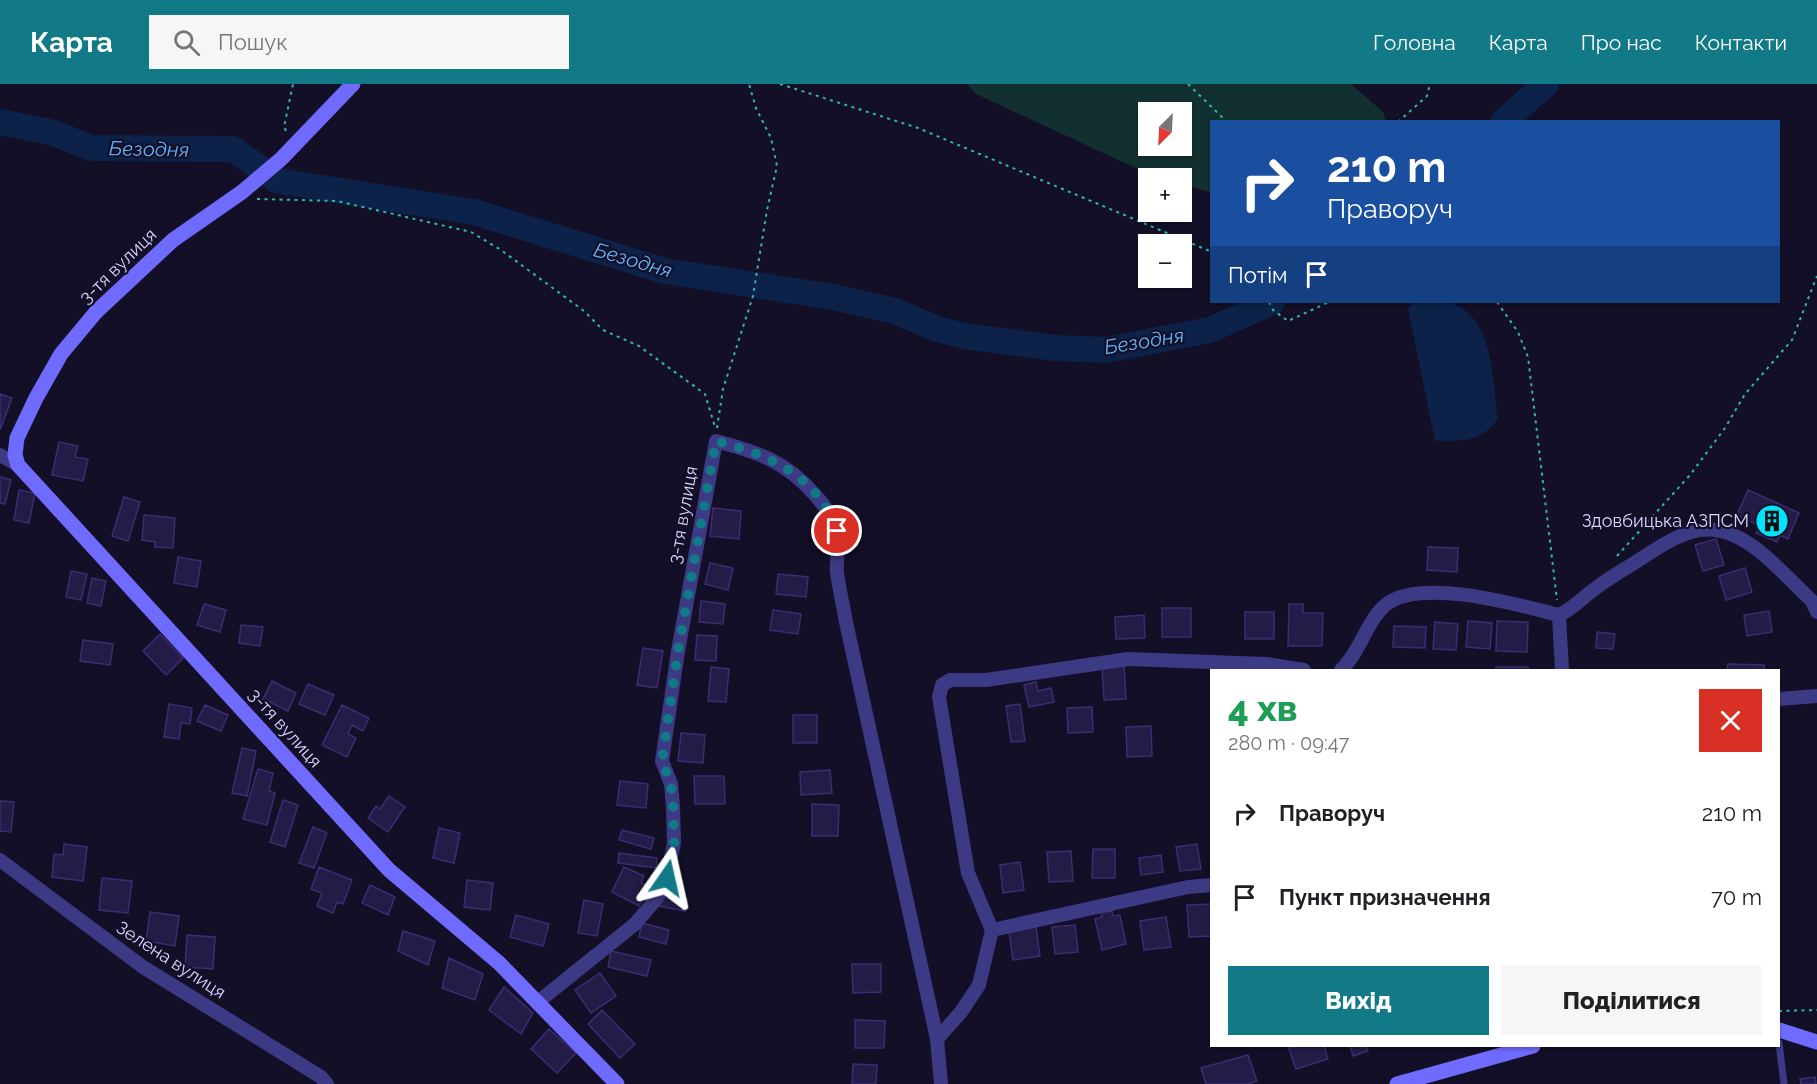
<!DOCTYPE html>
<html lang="uk">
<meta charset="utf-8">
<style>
:root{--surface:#fff;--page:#f6f6f6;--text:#202124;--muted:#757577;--accent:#127987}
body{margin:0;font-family:Raleway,sans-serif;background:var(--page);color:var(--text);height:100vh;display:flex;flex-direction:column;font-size:22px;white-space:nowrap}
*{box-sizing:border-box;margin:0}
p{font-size:20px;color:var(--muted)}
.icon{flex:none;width:33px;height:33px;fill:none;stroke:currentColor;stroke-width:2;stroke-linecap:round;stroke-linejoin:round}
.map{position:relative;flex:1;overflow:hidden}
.panel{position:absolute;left:1210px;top:585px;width:570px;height:378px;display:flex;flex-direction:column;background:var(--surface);border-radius:0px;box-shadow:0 2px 4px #0004}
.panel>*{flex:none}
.hud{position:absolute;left:1210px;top:36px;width:570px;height:183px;border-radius:0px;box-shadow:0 2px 4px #0004;background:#1a4fa0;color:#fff;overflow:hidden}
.needle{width:39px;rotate:204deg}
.buttons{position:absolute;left:1138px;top:18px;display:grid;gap:12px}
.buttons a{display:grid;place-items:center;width:54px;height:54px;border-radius:0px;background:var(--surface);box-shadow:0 2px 4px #0004;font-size:30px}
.pin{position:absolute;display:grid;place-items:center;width:51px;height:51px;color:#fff;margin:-26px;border:3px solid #fff;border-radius:50%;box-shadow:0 2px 6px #0007}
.me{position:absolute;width:66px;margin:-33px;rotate:11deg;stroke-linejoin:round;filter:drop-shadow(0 0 4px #0008)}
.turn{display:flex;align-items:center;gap:21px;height:126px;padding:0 18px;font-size:27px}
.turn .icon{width:78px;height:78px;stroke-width:2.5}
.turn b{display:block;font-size:42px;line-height:51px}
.then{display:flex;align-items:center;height:57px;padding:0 18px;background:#0003;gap:12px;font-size:22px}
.round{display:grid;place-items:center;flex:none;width:63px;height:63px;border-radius:0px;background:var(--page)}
.head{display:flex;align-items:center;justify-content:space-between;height:102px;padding:0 18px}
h1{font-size:36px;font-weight:800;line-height:45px;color:#1e9e55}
.action{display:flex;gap:12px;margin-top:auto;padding:12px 18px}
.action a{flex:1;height:69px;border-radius:0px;background:var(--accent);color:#fff;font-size:24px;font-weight:800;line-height:69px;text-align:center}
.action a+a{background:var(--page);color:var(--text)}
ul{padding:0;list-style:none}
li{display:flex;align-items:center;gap:18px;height:84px;padding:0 18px}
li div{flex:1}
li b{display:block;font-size:22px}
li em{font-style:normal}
header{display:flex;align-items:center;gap:36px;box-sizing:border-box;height:84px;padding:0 30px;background:var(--accent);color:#fff}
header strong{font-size:28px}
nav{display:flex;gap:33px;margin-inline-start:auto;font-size:21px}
.search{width:420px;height:54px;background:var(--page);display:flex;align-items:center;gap:15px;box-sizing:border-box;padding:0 21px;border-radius:0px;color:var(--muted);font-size:22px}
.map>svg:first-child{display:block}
.green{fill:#12302f;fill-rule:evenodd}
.water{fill:#0c2248}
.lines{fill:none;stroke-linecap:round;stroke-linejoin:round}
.river{stroke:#0c2248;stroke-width:26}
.building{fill:#241b47;stroke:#3b2d73;stroke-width:1.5}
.path{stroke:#2fb8b0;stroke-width:2;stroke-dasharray:3 4.5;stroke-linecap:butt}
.lane{stroke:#3d3a85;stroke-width:7}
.street{stroke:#3d3a85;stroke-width:14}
.secondary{stroke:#6f6bff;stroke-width:15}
.route{stroke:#127987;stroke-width:10;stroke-dasharray:0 18}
.labels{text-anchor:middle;stroke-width:4.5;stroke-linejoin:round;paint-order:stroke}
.street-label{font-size:18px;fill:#d9d4ff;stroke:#130f26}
.poi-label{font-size:18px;fill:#d9d4ff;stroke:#130f26;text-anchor:end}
.water-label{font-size:20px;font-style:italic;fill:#62b6ff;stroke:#130f26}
</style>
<header>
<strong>Карта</strong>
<div class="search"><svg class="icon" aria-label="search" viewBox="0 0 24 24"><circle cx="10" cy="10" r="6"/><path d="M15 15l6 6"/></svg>Пошук</div>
<nav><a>Головна</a><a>Карта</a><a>Про нас</a><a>Контакти</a></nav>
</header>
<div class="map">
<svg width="1817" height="1000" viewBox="0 0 1817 1000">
<rect width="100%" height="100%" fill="#130f26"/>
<!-- green -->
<path class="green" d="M 967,0 L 1351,0 L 1383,28 L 1386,37 L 1212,38 L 1212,109 L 1182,100 L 1182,94 L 1166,94 L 1142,87 L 976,10 ZM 1149,28 L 1182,28 L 1182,62 L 1149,62 Z"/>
<!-- water -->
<path class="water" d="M 1414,218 C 1424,217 1438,215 1447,218 C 1495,230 1492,296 1498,335 C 1479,360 1464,356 1435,357 L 1408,224 Z"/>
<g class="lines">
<!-- river -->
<path class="river" d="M 0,38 L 54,49 L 91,64 L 233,65 L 278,97 L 474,128 L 665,187 L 833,213 L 895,227 L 937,245 L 964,252 L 1056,264 L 1106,266 L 1210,246 L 1272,218
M 1503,38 L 1546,0"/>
</g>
<!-- building -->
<path class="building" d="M 0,310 L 12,314 L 0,346 Z
M 59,358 L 78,362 L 75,373 L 88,375 L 83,397 L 52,391 Z
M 0,393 L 11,396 L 5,420 L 0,419 Z
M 19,406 L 35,409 L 29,439 L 14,436 Z
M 1748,406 L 1799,429 L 1788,455 L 1780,451 L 1777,458 L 1756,449 L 1760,442 L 1737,431 Z
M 124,413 L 140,418 L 128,457 L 112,452 Z
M 713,424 L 741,427 L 739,455 L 710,452 Z
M 144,431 L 175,434 L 173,464 L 155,463 L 155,458 L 142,456 Z
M 1716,455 L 1724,481 L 1703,487 L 1695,461 Z
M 1428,463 L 1458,464 L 1457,488 L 1427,486 Z
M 178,473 L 201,477 L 197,503 L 174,499 Z
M 710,479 L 733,484 L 728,506 L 705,500 Z
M 1745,484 L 1752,508 L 1726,516 L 1719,492 Z
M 71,487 L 87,490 L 81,516 L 66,513 Z
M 778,490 L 808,493 L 806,513 L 776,510 Z
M 92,494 L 106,497 L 101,522 L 87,519 Z
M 701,517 L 725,520 L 723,540 L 699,538 Z
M 204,520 L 226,526 L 220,548 L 197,541 Z
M 1289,520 L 1303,520 L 1303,529 L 1323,529 L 1322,562 L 1288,562 Z
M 1162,524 L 1191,524 L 1191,553 L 1162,553 Z
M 773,526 L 801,530 L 798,550 L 770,546 Z
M 1769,527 L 1772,548 L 1747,552 L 1744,531 Z
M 1245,528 L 1274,528 L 1274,555 L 1245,555 Z
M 1144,531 L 1145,554 L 1116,555 L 1115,533 Z
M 1468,537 L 1492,539 L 1490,565 L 1466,563 Z
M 1497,537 L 1528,538 L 1527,568 L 1496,567 Z
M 1435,538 L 1458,540 L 1456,566 L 1433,565 Z
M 241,541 L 263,543 L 260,562 L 239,559 Z
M 1394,542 L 1426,543 L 1425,564 L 1393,563 Z
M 1597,548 L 1615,550 L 1613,565 L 1596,564 Z
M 160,550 L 183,574 L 166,591 L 143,567 Z
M 697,551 L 717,552 L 716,577 L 695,576 Z
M 83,556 L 113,560 L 110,581 L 80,577 Z
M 643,564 L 663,567 L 657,604 L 637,601 Z
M 1728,580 L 1764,581 L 1764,586 L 1727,586 Z
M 1124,582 L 1126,615 L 1104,616 L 1102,583 Z
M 711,583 L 729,585 L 726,618 L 708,617 Z
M 1496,583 L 1528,583 L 1529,586 L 1496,586 Z
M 272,597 L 296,609 L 288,627 L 263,615 Z
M 1036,598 L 1038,607 L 1051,604 L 1054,618 L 1029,623 L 1024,601 Z
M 308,600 L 334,611 L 325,631 L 299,620 Z
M 169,620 L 192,624 L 190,640 L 181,639 L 179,655 L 164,653 Z
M 1020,620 L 1025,657 L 1011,658 L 1006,622 Z
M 205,621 L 228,631 L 221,647 L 197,637 Z
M 342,621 L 369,634 L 363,647 L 352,641 L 348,650 L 356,654 L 347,673 L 322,661 Z
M 1092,623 L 1093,648 L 1068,649 L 1067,624 Z
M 793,631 L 817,631 L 817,659 L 793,659 Z
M 1151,642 L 1152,672 L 1127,673 L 1126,643 Z
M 681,649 L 705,651 L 703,679 L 678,677 Z
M 242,664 L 256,667 L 247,712 L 232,709 Z
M 258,685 L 273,689 L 269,707 L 275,709 L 267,741 L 243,735 Z
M 830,686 L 832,709 L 801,711 L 800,688 Z
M 694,692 L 724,692 L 725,720 L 695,720 Z
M 620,697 L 648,700 L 646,724 L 617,721 Z
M 389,712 L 405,723 L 388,748 L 368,734 L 376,722 L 380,725 Z
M 283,716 L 298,721 L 285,763 L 270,758 Z
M 0,717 L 14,718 L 11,748 L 0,747 Z
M 812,720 L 839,721 L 838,752 L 812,752 Z
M 313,743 L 327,749 L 314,784 L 299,779 Z
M 439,744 L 460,749 L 454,779 L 433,774 Z
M 622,746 L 654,754 L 651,765 L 619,756 Z
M 64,760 L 87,763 L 83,797 L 52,793 L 54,770 L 63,771 Z
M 1197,760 L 1201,785 L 1180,787 L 1176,763 Z
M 1093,765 L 1115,765 L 1115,794 L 1092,794 Z
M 1071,767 L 1073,797 L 1049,798 L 1047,768 Z
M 619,769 L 657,774 L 656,784 L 618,779 Z
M 1161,771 L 1163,788 L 1141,791 L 1139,774 Z
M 1020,778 L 1024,806 L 1003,809 L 1000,781 Z
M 319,783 L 352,796 L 343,820 L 337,818 L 333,829 L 317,822 L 322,809 L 311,805 Z
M 624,783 L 644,792 L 641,799 L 649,803 L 639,822 L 612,808 Z
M 102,794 L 132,797 L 128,829 L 99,826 Z
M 467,796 L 493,799 L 490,826 L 464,823 Z
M 370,801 L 395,813 L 388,831 L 362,819 Z
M 661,810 L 687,815 L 685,827 L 659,822 Z
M 584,816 L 603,820 L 597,852 L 578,849 Z
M 1211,820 L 1212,852 L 1189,853 L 1187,821 Z
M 1112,827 L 1113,832 L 1120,831 L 1126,860 L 1102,866 L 1095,835 L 1102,833 L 1101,829 Z
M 150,828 L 179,832 L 175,862 L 146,857 Z
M 516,831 L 549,840 L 543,862 L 510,853 Z
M 1166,833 L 1171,863 L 1144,866 L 1140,837 Z
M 642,839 L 669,846 L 666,860 L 639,853 Z
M 1075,841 L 1078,868 L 1055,870 L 1052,843 Z
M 1036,843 L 1040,872 L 1013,876 L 1009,847 Z
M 403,847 L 435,857 L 428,881 L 398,867 Z
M 187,851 L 215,853 L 213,885 L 185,883 Z
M 611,867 L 651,876 L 647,892 L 608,883 Z
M 449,874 L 483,890 L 475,916 L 442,904 Z
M 852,880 L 881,880 L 881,908 L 853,909 Z
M 600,889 L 616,912 L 591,929 L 575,906 Z
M 504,903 L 533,929 L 521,950 L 489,926 Z
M 602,926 L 635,960 L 620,974 L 588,940 Z
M 855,936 L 885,937 L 884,964 L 855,964 Z
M 549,945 L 576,969 L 557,989 L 531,965 Z
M 1288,962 L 1324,962 L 1328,975 L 1296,985 Z
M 1350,962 L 1366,962 L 1368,967 L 1353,972 Z
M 1248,971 L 1257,997 L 1247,1000 L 1206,1000 L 1201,984 Z
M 853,980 L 877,981 L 876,1000 L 852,1000 Z
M 1815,993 L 1816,1000 L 1801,1000 L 1800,995 Z"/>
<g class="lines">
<!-- path -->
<path class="path" d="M 780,0 L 918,44 L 1212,168
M 1188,0 L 1227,38
M 1398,38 L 1427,12 L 1430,0
M 286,47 L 284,43 L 293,0
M 257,115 L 337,117 L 471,148 L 501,166 L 584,227 L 603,246 L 639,262 L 705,310 L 715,343
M 1269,218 L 1273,226 L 1288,237 L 1329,218
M 1497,218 L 1518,248 L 1528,273 L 1557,516
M 717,344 L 723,305 L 753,212 L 767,126 L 777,82 L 771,54 L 756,24 L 749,0
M 1617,472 L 1690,391 L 1725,344 L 1745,310 L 1792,256 L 1817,192
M 1779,927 L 1817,926"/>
<!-- lane -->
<path class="lane" d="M 1779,959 L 1784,1000"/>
<!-- street -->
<path class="street" d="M 0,371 L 18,381
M 1559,531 L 1562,586
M 1341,586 C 1360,569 1368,533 1388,519 C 1425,494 1518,521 1559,531 C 1574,524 1583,513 1596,504 C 1610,493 1627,484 1642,474 C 1685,446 1713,430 1759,467 C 1778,482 1795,501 1812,517 L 1817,528
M 1779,615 L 1817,612
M 0,776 L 143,883 L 321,993 L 327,1000
M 992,846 L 1188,803 L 1212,801
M 538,918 L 635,840 L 657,814 L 667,794 L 674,759 L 673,722 L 671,700 L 662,677 L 678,567 L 716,357 C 757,368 786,377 815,411 C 824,421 833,432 836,446 C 840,460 836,474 837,488 C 839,504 843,521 846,538 L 937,955
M 941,1000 L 937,955 L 961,928 L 979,901 L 992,846 L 968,789 L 939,613 L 942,601 L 950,596 L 986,596 L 1128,575 L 1266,580 L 1304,586"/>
<!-- secondary -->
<path class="secondary" d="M 353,0 L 281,75 L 242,108 L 173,156 L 96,228 L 61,270 L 36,314 L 17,354 L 15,371 L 18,381 L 389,786 L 499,879 L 617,1000
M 1779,946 L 1817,958
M 1397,1000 L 1533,962"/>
</g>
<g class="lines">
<!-- route -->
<path class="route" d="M 667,794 L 674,759 L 673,722 L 671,700 L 662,677 L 678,567 L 716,357 C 769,371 817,391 837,447"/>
</g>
<!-- icons -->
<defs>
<symbol id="building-disc" viewBox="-11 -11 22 22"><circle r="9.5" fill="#00e5ff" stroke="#130f26"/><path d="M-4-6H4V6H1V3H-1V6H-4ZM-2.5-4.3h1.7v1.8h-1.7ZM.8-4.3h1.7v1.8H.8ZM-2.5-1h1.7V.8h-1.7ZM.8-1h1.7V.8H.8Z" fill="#111"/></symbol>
</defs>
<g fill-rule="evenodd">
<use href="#building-disc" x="1753" y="418" width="38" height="38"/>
</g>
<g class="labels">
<!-- street labels -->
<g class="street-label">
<text transform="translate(118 182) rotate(-44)" y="6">3-тя вулиця</text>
<text transform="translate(683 431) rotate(-80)" y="6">3-тя вулиця</text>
<text transform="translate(285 644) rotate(48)" y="6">3-тя вулиця</text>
<text transform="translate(171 876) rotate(33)" y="6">Зелена вулиця</text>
</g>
<!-- poi labels -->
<g class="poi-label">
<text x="1749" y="443">Здовбицька АЗПСМ</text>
</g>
<!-- water labels -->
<g class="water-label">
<text transform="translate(149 65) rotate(1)" y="7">Безодня</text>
<text transform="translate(633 176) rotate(16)" y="7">Безодня</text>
<text transform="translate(1144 257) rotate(-9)" y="7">Безодня</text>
</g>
</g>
</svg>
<div class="buttons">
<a><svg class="needle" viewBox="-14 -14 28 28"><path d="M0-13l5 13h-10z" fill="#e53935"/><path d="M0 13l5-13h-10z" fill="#757577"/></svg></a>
<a>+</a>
<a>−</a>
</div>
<div class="pin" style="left:837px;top:447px;background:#d93025"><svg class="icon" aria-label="arrive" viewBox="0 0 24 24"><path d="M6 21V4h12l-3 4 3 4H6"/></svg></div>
<svg class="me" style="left:667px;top:794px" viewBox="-20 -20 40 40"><path d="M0-17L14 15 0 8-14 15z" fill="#127987" stroke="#fff" stroke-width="4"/></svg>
<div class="hud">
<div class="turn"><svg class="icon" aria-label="right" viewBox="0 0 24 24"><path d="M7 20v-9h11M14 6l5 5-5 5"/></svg><div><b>210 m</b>Праворуч</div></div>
<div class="then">Потім<svg class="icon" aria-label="arrive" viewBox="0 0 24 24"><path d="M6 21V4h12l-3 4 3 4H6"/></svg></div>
</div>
<section class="panel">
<div class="head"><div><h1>4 хв</h1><p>280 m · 09:47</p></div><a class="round" style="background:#d93025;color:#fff"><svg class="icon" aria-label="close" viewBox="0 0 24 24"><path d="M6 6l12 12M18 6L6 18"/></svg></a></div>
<ul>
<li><svg class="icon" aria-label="right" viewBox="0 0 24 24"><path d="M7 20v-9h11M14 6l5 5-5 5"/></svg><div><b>Праворуч</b></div><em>210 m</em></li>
<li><svg class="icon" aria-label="arrive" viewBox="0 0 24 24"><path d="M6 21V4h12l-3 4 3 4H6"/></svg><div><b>Пункт призначення</b></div><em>70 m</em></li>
</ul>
<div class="action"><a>Вихід</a><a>Поділитися</a></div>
</section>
</div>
